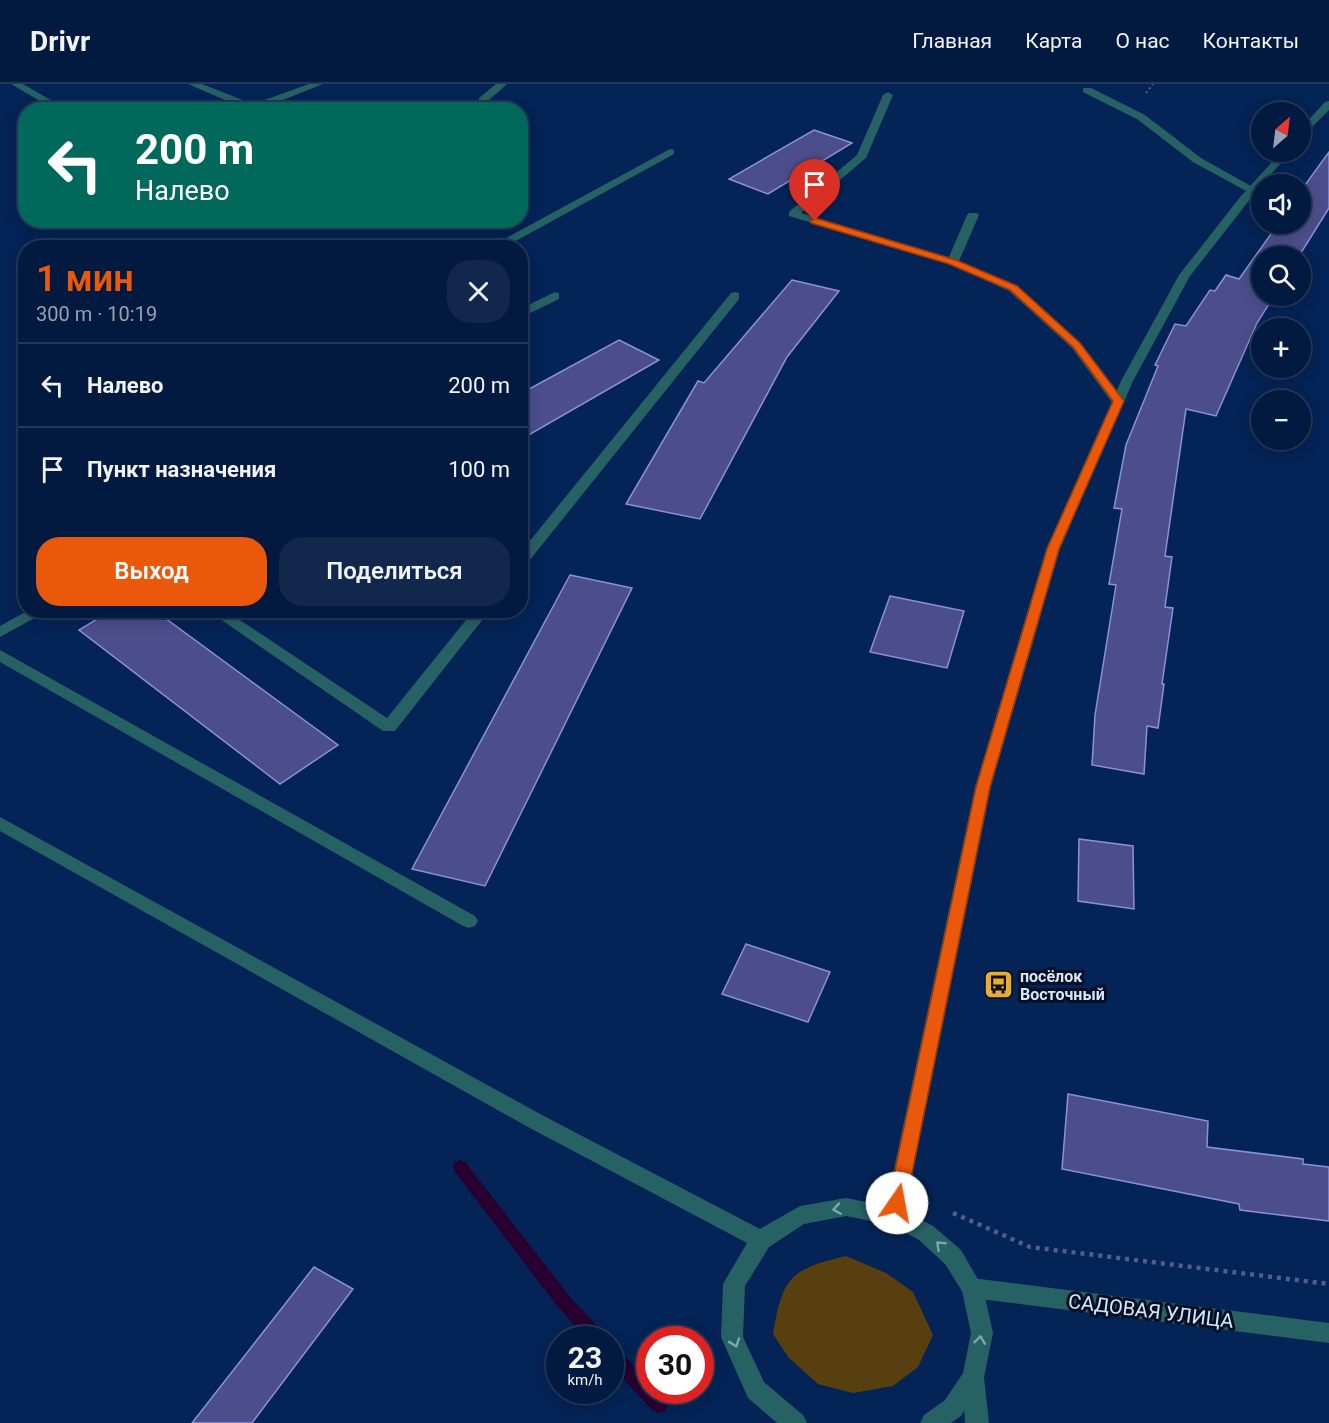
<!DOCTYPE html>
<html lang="ru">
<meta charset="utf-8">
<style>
:root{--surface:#031a40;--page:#11274b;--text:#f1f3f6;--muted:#97a1b1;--line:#243859;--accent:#ea580c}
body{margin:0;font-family:Roboto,sans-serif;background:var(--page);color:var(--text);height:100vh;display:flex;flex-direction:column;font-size:22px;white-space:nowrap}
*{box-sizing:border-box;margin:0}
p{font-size:20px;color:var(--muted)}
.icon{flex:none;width:33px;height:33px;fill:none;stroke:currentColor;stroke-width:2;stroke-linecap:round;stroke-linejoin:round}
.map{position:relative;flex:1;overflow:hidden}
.panel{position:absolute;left:18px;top:156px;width:510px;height:378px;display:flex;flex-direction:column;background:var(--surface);border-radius:24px;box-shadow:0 3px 15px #0003,0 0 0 2px var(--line)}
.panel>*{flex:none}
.guide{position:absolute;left:18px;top:18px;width:510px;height:126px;border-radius:24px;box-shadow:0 3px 15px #0003,0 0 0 2px var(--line);background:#00695c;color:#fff;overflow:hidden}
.needle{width:39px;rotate:28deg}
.fabs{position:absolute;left:1251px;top:18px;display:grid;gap:12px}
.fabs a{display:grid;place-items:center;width:60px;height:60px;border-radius:50%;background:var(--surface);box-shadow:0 3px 15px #0003,0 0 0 2px var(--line);font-size:30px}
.speed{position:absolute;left:546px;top:1242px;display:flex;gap:12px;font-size:30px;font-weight:700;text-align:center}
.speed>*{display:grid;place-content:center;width:78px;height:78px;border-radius:50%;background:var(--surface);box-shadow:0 3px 15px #0003,0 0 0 2px var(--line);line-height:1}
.speed small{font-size:15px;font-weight:400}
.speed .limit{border:9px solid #d22;background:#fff;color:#111}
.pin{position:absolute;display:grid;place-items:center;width:51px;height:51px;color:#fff;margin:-62px -26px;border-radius:50% 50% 50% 0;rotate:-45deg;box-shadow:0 0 6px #0007}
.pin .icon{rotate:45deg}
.me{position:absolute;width:66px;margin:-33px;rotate:12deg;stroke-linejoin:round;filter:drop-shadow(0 0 4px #0008)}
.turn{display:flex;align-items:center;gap:21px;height:126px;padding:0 18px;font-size:27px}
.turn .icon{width:78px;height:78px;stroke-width:2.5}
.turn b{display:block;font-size:42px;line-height:51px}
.round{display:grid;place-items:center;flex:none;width:63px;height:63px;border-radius:24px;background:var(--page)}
.overview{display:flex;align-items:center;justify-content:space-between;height:102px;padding:0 18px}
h1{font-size:36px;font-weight:600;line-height:45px;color:var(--accent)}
.button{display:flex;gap:12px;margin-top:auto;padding:12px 18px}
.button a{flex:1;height:69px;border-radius:24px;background:var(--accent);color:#fff;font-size:24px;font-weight:600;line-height:69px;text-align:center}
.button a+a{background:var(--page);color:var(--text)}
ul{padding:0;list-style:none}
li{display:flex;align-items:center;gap:18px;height:84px;padding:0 18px;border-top:2px solid var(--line)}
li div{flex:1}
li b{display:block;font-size:22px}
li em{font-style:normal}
header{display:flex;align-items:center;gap:36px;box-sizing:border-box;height:84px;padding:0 30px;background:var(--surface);border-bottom:2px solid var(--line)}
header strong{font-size:28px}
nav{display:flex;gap:33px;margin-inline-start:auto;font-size:21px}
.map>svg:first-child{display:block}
.green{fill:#573f0f}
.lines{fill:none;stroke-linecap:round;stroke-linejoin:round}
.stream{fill:#27002f;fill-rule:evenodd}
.building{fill:#4c4e8c;stroke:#8c91d5;stroke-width:1.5}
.path-far1{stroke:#48628b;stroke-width:2;stroke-dasharray:2 3;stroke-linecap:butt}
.path{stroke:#48628b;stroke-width:4.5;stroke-dasharray:4 5;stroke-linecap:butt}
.service{fill:#266164;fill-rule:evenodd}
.minor{fill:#266164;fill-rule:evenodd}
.tertiary{fill:#266164;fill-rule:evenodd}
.oneway{stroke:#80a4af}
.route{fill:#ea580c;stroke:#983908;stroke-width:1.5}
.labels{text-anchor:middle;stroke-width:6;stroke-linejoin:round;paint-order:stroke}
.poi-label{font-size:16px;font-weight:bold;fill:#d9e6fa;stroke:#030f25;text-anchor:start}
.near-street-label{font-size:20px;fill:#d9e6fa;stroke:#030f25}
</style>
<header>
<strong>Drivr</strong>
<nav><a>Главная</a><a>Карта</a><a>О нас</a><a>Контакты</a></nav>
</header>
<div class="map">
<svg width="1329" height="1339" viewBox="0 0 1329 1339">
<rect width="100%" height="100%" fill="#042356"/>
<!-- green -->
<path class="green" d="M 846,1172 L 886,1189 L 913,1208 L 933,1251 L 918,1283 L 893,1302 L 853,1309 L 818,1300 L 788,1273 L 773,1250 C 782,1194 790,1185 846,1172 Z"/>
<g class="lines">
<!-- stream -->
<path class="stream" d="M 460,1076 L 465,1078 L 570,1213 L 605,1251 L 607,1256 L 588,1256 L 558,1223 L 455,1088 L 453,1083 L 455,1078 Z
M 610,1260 L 616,1263 L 650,1299 L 650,1306 L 657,1306 L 667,1321 L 665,1327 L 659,1329 L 653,1327 L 610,1280 Z"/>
</g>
<!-- building -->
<path class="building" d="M 814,46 L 852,59 L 768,110 L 729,95 Z
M 1329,68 L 1329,124 L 1299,172 L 1262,172 L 1262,212 L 1274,212 L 1257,239 L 1216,332 L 1186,325 L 1165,472 L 1172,473 L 1165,523 L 1173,524 L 1162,600 L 1164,600 L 1158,644 L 1147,642 L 1144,690 L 1092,681 L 1095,631 L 1116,501 L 1109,500 L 1122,425 L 1114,424 L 1126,361 L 1158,282 L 1155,281 L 1175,240 L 1186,242 L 1210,206 L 1215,207 L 1226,191 L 1239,195 L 1278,140 L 1300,140 L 1300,108 Z
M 792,196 L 839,207 L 787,273 L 700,435 L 626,420 L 698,297 L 704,299 Z
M 619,256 L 659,276 L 520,356 L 520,310 Z
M 570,491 L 632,504 L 485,802 L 412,785 Z
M 890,512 L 964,527 L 947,584 L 870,568 Z
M 112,526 L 154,526 L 338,661 L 280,700 L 79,546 Z
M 1079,755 L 1133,762 L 1134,825 L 1078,817 Z
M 746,860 L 830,888 L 808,938 L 722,910 Z
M 1068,1010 L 1208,1037 L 1207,1063 L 1303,1075 L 1303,1080 L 1329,1083 L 1329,1137 L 1240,1126 L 1239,1120 L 1062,1085 Z
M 314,1183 L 353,1205 L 252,1339 L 192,1339 Z"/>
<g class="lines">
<!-- path-far1 -->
<path class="path-far1" d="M 1146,9 L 1153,0"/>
<!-- path -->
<path class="path" d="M 953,1129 L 1030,1163 L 1329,1200"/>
<!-- service -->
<path class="service" d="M 11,0 L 23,0 L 68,26 L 55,26 Z
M 188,0 L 202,0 L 253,20 L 309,0 L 323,0 L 258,26 L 248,26 Z
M 496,0 L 507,0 L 487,18 L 479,18 L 479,14 Z
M 1083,4 L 1091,4 L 1145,31 L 1201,74 L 1258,106 L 1256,108 L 1248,108 L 1193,78 L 1137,35 L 1083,8 Z
M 888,8 L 893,11 L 866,74 L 801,129 L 949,173 L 967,131 L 969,129 L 977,129 L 979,131 L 959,177 L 1017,201 L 1080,258 L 1125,317 L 1123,320 L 1113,320 L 1072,264 L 1009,207 L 949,180 L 789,132 L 789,128 L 857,71 L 883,11 Z
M 670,65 L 674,66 L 674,70 L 503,164 L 488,164 Z
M 555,208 L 559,209 L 559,215 L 520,234 L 520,225 Z
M 735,208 L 739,209 L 739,215 L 525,482 L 520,483 L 520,469 L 731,209 Z
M 29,526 L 49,526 L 0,553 L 0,542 Z
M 207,526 L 225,526 L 387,634 L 474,526 L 490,526 L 395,647 L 383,647 Z
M 0,566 L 475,832 L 478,837 L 475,842 L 469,844 L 463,842 L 0,578 Z"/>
<!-- minor -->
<path class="minor" d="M 1329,17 L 1329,26 L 1300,55 L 1300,45 L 1325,18 Z
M 1281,68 L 1291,68 L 1262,100 L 1190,192 L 1133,297 L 1060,465 L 991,703 L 904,1132 L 901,1139 L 894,1141 L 887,1139 L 884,1132 L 975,703 L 1046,465 L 1121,297 L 1179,191 L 1241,112 Z
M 972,1194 L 1329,1239 L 1329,1259 L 972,1214 L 964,1211 L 961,1204 L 964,1197 Z
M 973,1282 L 981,1285 L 984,1293 L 989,1339 L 965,1339 L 962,1293 L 965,1285 Z"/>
<!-- tertiary -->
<path class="tertiary" d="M 0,733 L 542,1031 L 760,1145 L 800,1122 L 846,1114 L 901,1125 L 933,1142 L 961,1166 L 983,1204 L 993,1249 L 984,1293 L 961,1332 L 951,1339 L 920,1339 L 924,1331 L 945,1316 L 963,1289 L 971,1249 L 962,1207 L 945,1180 L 919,1156 L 891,1141 L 846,1132 L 804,1140 L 769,1163 L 745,1202 L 743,1253 L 764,1298 L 803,1331 L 807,1339 L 777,1339 L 748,1314 L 721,1253 L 723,1200 L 747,1159 L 528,1043 L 0,747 Z"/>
</g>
<!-- one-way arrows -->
<defs><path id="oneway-chevron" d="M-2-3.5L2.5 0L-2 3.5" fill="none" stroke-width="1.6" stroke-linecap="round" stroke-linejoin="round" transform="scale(1.5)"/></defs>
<g class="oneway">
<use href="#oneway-chevron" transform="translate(837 1125) rotate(171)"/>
<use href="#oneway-chevron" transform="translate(940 1161) rotate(-137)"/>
<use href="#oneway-chevron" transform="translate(980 1256) rotate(-83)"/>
<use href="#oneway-chevron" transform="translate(735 1259) rotate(71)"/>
</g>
<!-- route -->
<path class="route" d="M 815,134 L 956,176 L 1017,202 L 1080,259 L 1124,317 L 1059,465 L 990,703 L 906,1119 L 903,1124 L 897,1126 L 891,1124 L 888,1119 L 976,703 L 1047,465 L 1113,317 L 1073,263 L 1010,206 L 949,180 L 811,139 L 810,137 Z"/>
<!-- icons -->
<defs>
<symbol id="bus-square" viewBox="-11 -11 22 22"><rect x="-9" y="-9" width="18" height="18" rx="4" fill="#e7ac37" stroke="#030f25"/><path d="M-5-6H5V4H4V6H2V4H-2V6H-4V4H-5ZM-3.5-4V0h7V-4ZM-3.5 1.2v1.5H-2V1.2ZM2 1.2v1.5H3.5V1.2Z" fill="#111"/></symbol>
</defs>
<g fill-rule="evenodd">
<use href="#bus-square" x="982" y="884" width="33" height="33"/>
</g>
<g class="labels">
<!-- poi labels -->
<g class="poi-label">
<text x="1020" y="898">посёлок<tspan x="1020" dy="18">Восточный</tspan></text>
</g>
<!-- near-street labels -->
<g class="near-street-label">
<text transform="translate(1151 1227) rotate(7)" y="7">САДОВАЯ УЛИЦА</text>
</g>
</g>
</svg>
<div class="fabs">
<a><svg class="needle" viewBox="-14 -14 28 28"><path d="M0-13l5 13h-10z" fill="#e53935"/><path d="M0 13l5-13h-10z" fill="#97a1b1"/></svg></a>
<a><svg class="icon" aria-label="sound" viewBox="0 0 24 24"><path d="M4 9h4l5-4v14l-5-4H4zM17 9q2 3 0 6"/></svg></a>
<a><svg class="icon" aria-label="search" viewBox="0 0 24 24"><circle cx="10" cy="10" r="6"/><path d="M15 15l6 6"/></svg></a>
<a>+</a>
<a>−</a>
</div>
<div class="speed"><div>23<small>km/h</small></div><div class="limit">30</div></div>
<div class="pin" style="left:815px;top:137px;background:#d93025"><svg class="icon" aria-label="arrive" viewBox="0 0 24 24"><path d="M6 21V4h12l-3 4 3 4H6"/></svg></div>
<svg class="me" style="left:897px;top:1119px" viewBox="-20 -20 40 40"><circle r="19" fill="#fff"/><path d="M0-13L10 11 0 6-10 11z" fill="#ea580c"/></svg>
<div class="guide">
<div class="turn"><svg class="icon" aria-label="left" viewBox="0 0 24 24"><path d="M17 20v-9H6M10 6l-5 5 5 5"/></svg><div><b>200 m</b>Налево</div></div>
</div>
<section class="panel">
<div class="overview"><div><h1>1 мин</h1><p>300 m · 10:19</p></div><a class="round"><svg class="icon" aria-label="close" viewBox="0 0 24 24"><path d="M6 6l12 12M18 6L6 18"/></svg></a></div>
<ul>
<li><svg class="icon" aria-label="left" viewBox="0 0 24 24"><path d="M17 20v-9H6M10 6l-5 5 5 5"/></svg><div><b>Налево</b></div><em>200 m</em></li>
<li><svg class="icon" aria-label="arrive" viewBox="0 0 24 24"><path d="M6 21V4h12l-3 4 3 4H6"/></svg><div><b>Пункт назначения</b></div><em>100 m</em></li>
</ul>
<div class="button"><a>Выход</a><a>Поделиться</a></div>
</section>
</div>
